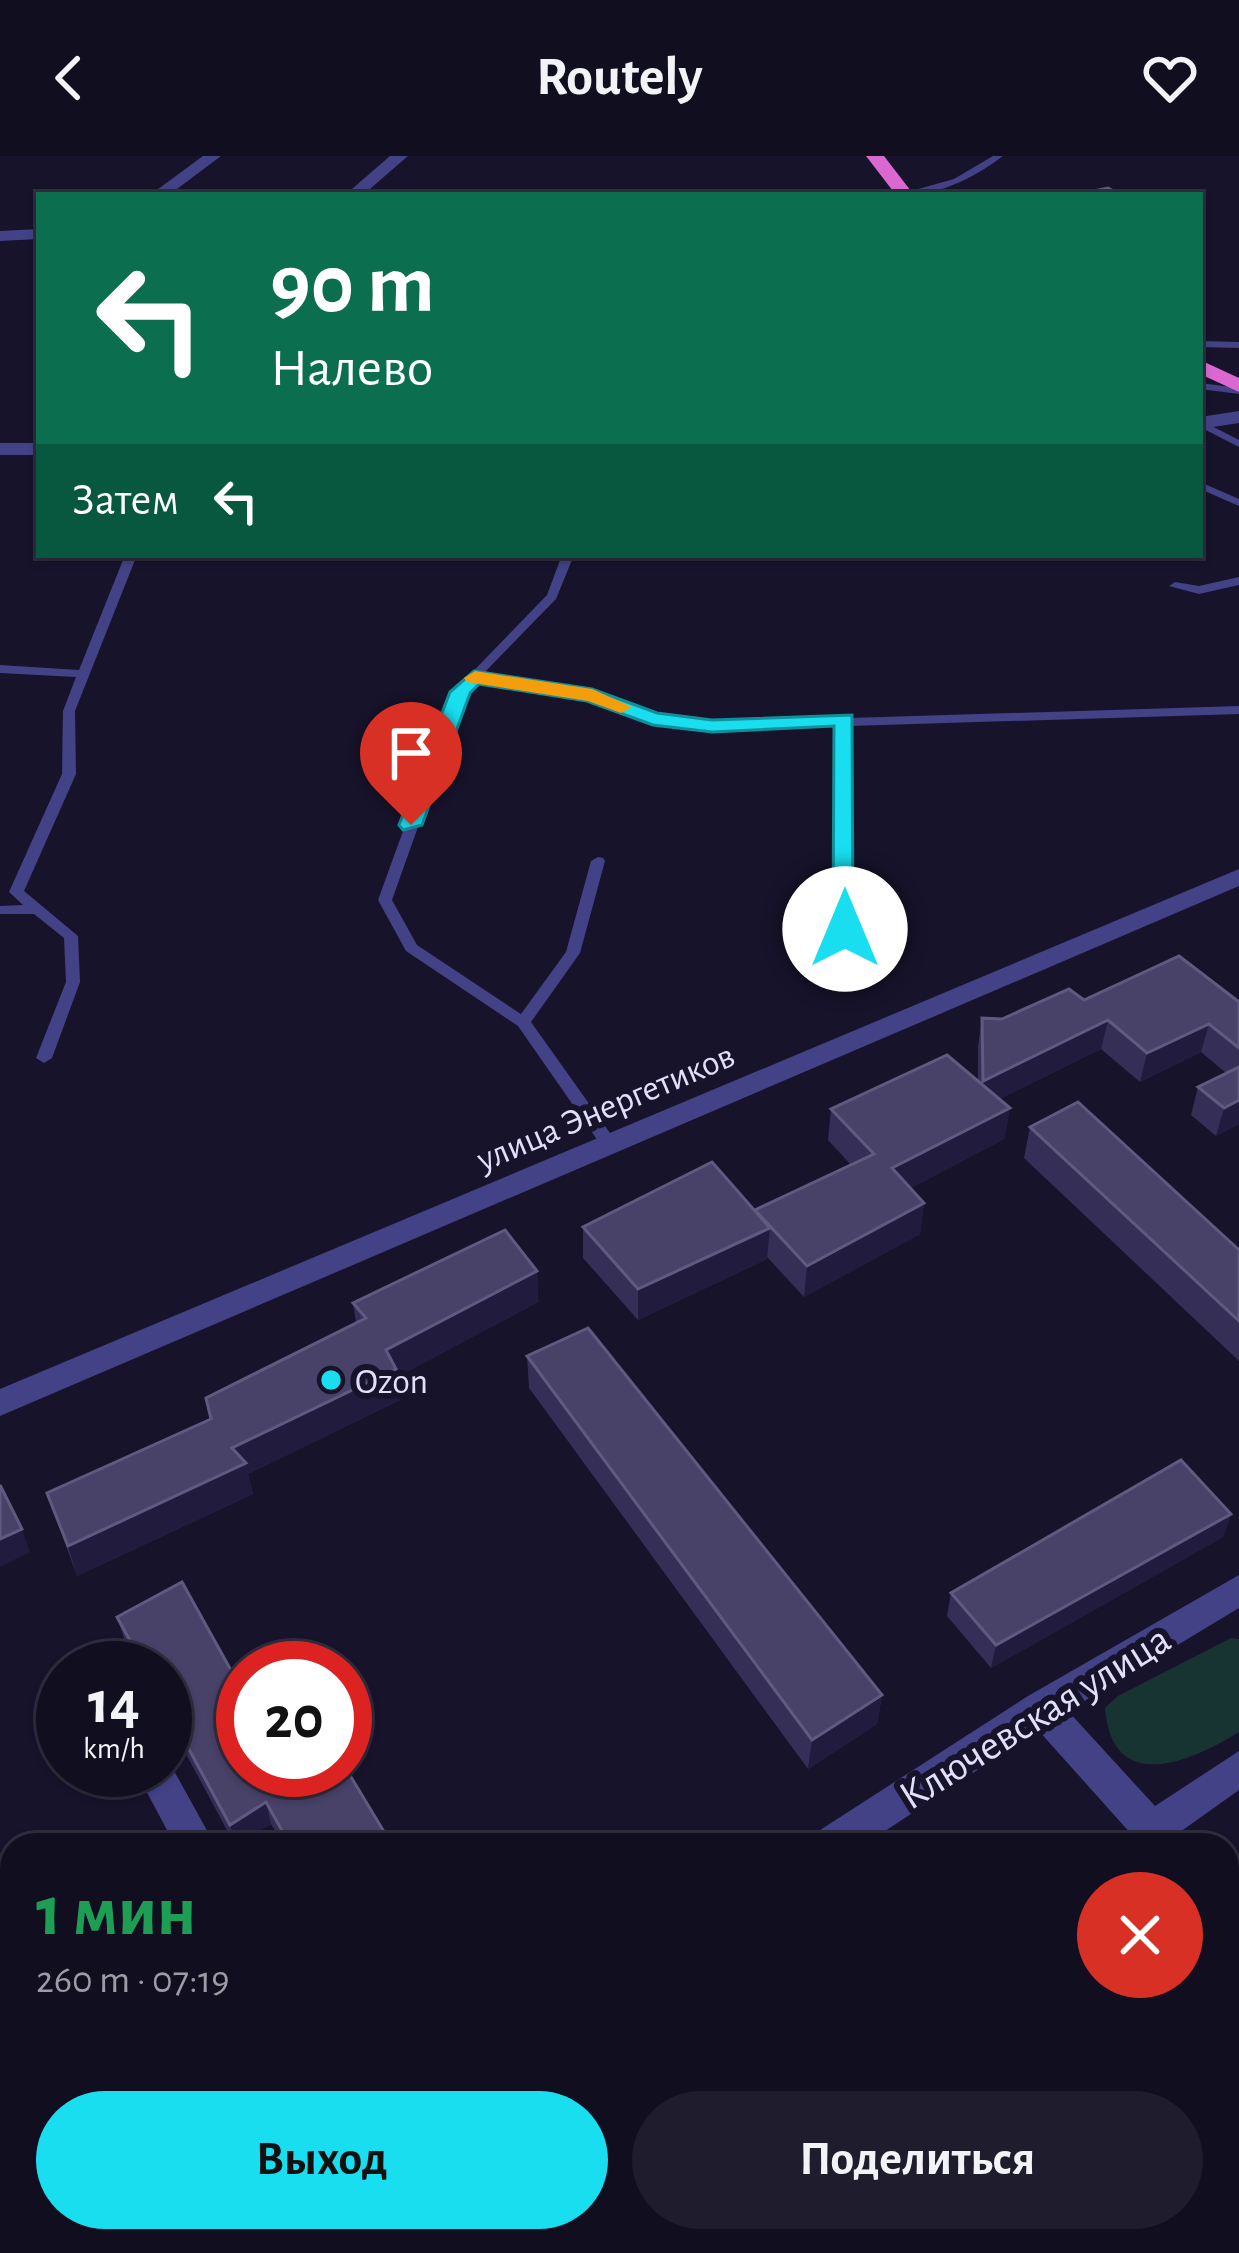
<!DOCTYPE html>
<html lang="ru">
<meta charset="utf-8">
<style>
:root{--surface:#110e20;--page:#1e1c2d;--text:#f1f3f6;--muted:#9c9ca5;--line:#302e3e;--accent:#19deef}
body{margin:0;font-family:"Alegreya Sans",sans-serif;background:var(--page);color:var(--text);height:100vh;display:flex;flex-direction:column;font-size:45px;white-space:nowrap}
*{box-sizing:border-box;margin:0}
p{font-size:39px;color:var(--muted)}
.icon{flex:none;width:66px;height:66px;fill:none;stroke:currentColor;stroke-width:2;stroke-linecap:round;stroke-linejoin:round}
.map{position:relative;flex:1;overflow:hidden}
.sheet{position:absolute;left:0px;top:1677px;width:1239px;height:420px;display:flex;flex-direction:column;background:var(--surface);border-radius:36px 36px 0 0;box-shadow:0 3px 9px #0004,0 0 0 3px var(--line)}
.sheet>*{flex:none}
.banner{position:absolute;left:36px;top:36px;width:1167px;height:366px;border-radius:0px;box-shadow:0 3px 9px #0004,0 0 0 3px var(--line);background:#0b6e4f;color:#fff;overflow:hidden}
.speed{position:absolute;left:36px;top:1485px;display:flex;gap:24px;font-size:60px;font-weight:700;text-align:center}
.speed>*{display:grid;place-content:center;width:156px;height:156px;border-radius:50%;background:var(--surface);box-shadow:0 3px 9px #0004,0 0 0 3px var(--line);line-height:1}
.speed small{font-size:30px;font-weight:400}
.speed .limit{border:18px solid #d22;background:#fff;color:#111}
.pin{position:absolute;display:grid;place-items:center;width:102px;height:102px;color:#fff;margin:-123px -51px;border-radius:50% 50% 50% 0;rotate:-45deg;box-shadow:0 0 12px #0007}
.pin .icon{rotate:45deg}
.me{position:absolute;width:132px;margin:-66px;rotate:0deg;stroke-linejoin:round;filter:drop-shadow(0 0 9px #0008)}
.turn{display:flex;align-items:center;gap:42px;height:252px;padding:0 36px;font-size:54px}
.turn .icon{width:156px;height:156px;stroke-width:2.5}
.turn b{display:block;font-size:84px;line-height:102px}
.then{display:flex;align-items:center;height:114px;padding:0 36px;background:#0003;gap:24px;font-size:45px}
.round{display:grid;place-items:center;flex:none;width:126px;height:126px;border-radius:63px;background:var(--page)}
.head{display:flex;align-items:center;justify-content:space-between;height:204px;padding:0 36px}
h1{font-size:72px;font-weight:600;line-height:90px;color:#1e9e55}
.primary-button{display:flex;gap:24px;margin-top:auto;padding:24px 36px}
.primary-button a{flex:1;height:138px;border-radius:72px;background:var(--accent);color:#111;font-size:48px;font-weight:600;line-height:138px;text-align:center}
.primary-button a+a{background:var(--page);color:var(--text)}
header{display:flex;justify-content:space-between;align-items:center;height:156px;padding:0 36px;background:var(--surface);font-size:54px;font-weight:600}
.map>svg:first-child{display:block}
.green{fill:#173433}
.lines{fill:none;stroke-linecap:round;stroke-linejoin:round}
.service{fill:#434286;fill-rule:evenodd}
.minor{fill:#434286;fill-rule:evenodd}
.tertiary{fill:#434286;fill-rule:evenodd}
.trunk{fill:#da68d0;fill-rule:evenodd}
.wall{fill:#352e57}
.shaded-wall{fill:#211b3e}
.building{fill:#484168;stroke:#605a80;stroke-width:3}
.route{fill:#19deef;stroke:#10909b;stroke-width:3}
.slow{fill:#f59e0b}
.poi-dot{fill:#19deef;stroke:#17132b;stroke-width:4.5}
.labels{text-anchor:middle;stroke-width:12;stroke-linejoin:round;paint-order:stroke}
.street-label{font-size:36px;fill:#e2dffd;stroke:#17132b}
.poi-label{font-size:36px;fill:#e2dffd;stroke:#17132b;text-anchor:start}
.near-street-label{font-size:42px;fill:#e2dffd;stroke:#17132b}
</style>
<header><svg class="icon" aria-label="back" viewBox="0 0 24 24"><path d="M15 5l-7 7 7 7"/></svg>Routely<svg class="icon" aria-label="heart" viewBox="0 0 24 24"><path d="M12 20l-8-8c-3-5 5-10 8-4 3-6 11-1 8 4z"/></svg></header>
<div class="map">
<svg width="1239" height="2097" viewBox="0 0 1239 2097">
<rect width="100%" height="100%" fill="#17132b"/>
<!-- green -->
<path class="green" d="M 1231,1482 L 1239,1483 L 1239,1576 C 1192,1605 1112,1641 1105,1552 L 1118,1540 Z"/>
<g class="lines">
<!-- service -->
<path class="service" d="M 993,0 L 1003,0 C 975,21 936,42 900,38 L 954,23 Z
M 1200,185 L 1239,186 L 1239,192 L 1200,191 Z
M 1200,227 L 1239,232 L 1239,238 L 1200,233 Z
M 1200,264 L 1239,284 L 1239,291 L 1200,271 Z
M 1200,326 L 1239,343 L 1239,350 L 1200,333 Z
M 125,399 L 137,399 L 75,555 L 76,618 L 24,735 L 78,780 L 80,826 L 52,902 L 44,907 L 36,902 L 66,826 L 64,782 L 34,758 L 0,758 L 0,750 L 23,749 L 9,736 L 62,618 L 63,555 L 76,521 L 0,517 L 0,509 L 79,514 Z
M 562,399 L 574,399 L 556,443 L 482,519 L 592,536 L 655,559 L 712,566 L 838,562 L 844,559 L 850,562 L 1239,550 L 1239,558 L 850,570 L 852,773 L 845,778 L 838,773 L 838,570 L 712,574 L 653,567 L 589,543 L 476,526 L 466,536 L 392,744 L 417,789 L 521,858 L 566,796 L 591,705 L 598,701 L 603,702 L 605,705 L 580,797 L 531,866 L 617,987 L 619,991 L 611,997 L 605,995 L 518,870 L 406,795 L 378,744 L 454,535 L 547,439 Z
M 1239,421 L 1239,429 L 1199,438 L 1169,430 L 1175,426 L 1199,430 Z"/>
<!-- minor -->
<path class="minor" d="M 203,0 L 221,0 L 169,39 L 150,39 Z
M 390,0 L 408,0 L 363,39 L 345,39 Z
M 1239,255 L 1239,267 L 1200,273 L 1200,261 Z
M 0,287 L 39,287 L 39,299 L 0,299 Z
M 1239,1419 L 1239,1452 L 1068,1555 L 1155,1650 L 1239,1595 L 1239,1634 L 1180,1676 L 1185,1689 L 1141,1689 L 1038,1574 L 864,1689 L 812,1689 L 817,1676 L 1028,1540 Z
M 165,1601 L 167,1602 L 215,1689 L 175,1689 L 135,1614 L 165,1614 Z
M 1227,1737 L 1239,1742 L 1239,1788 L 1227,1783 Z
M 12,1902 L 12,1946 L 0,1951 L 0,1907 Z
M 180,2085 L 239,2085 L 234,2097 L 175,2097 Z"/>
<!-- tertiary -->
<path class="tertiary" d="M 39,73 L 39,83 L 0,85 L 0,75 Z
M 1239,713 L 1239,730 L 0,1260 L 0,1233 Z"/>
<!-- trunk -->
<path class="trunk" d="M 866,0 L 884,0 L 914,39 L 896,39 Z
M 1200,204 L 1239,222 L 1239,236 L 1200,218 Z"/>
</g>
<!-- wall -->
<path class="wall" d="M 1084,844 L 1239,846 L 1239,968 L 1216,980 L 1191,959 L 1198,931 L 1226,917 L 1201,896 L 1140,926 L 1101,893 L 999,943 L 1010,952 L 1004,983 L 911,1032 L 924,1047 L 920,1078 L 804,1141 L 767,1101 L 767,1103 L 638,1164 L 583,1102 L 583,1071 L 755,1055 L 851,1009 L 828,984 L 831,953 L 978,925 L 978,890 L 982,862 L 1002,863 Z
M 1030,971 L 1239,1094 L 1239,1205 L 1024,1002 Z
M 537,1115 L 538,1146 L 397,1221 L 400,1244 L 248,1318 L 253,1338 L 77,1420 L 47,1337 L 210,1263 L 206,1242 L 356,1167 L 353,1147 Z
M 527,1200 L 882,1539 L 877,1568 L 808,1613 L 529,1232 Z
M 1231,1358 L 1223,1381 L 991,1512 L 947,1460 L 951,1437 Z
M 117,1461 L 295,1629 L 392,1689 L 283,1689 L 271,1668 L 235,1689 L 165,1559 L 165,1512 L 139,1512 L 125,1485 Z"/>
<!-- shaded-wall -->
<path class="shaded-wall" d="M 1108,864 L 1101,893 L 978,953 L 983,925 Z
M 1209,868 L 1201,896 L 1140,926 L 1147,897 Z
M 1239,944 L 1239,968 L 1216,980 L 1224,952 Z
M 1010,952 L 1004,983 L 888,1044 L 892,1012 Z
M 924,1047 L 920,1078 L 804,1141 L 807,1110 Z
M 770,1072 L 767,1103 L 638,1164 L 638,1133 Z
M 537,1115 L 538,1146 L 397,1221 L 400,1244 L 248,1318 L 253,1338 L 77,1420 L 68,1390 L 232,1292 L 386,1194 Z
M 1231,1358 L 1223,1381 L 991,1512 L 996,1489 Z
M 22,1373 L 30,1396 L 0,1411 L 0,1383 Z
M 882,1539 L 877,1568 L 808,1613 L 812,1584 Z
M 266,1646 L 271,1668 L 236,1689 L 230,1669 Z
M 12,2060 L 12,2085 L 0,2092 L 0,2068 Z"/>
<!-- building -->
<path class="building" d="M 1108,32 L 1121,39 L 1074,39 Z
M 1179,800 L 1239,846 L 1239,892 L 1209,868 L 1147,897 L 1108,864 L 983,925 L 982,862 L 1002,863 L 1069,833 L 1084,844 Z
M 947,899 L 1010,952 L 892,1012 L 924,1047 L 807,1110 L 755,1054 L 874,998 L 831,953 Z
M 1239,911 L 1239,944 L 1224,952 L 1198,931 Z
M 1078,946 L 1239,1094 L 1239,1165 L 1030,971 Z
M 712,1006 L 770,1072 L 638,1133 L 583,1071 Z
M 505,1074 L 537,1115 L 386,1194 L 396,1213 L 232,1292 L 246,1307 L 68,1390 L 47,1337 L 211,1263 L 206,1242 L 366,1162 L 353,1147 Z
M 588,1172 L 882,1539 L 812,1584 L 527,1200 Z
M 1181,1304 L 1231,1358 L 996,1489 L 951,1437 Z
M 0,1329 L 22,1373 L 0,1383 Z
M 182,1426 L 243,1536 L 243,1614 L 286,1614 L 295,1629 L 321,1614 L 345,1614 L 345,1611 L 392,1689 L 290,1689 L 266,1646 L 230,1669 L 165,1549 L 165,1512 L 145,1512 L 117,1461 Z
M 12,1952 L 12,2060 L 0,2068 L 0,1960 Z
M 763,2085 L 1030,2085 L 1039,2097 L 757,2097 L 754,2092 Z
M 1195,2085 L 1205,2085 L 1215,2097 L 1181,2097 Z
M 300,2087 L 305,2097 L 283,2097 Z"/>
<!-- route -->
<path class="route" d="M 474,515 L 592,533 L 657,557 L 712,564 L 852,559 L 853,779 L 836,779 L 833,773 L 834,570 L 712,576 L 653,569 L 587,545 L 479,528 L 470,537 L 422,669 L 403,674 L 399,669 L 450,536 Z"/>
<!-- slow -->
<path class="slow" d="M 475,515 L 592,533 L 632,551 L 621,557 L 588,545 L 467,526 L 464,522 Z"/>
<!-- markers -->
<circle class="poi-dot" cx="331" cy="1224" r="12"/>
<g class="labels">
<!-- street labels -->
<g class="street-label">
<text transform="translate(605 950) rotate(-23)" y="13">улица Энергетиков</text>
</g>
<!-- poi labels -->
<g class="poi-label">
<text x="355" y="1237">Ozon</text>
</g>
<!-- near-street labels -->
<g class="near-street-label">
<text transform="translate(1034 1560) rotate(-32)" y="15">Ключевская улица</text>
</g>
</g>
</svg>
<div class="speed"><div>14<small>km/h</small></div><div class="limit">20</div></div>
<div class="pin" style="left:411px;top:669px;background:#d93025"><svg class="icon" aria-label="arrive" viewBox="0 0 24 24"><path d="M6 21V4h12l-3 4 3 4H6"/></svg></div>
<svg class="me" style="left:845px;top:773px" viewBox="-20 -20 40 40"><circle r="19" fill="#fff"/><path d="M0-13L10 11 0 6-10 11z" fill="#19deef"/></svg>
<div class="banner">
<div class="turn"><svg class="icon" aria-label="left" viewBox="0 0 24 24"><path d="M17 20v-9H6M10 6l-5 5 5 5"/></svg><div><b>90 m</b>Налево</div></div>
<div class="then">Затем<svg class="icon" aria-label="left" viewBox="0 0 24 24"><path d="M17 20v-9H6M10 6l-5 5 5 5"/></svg></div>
</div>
<section class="sheet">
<div class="head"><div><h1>1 мин</h1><p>260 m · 07:19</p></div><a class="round" style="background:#d93025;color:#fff"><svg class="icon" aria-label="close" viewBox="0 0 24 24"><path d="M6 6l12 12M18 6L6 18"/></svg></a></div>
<div class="primary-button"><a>Выход</a><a>Поделиться</a></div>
</section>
</div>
